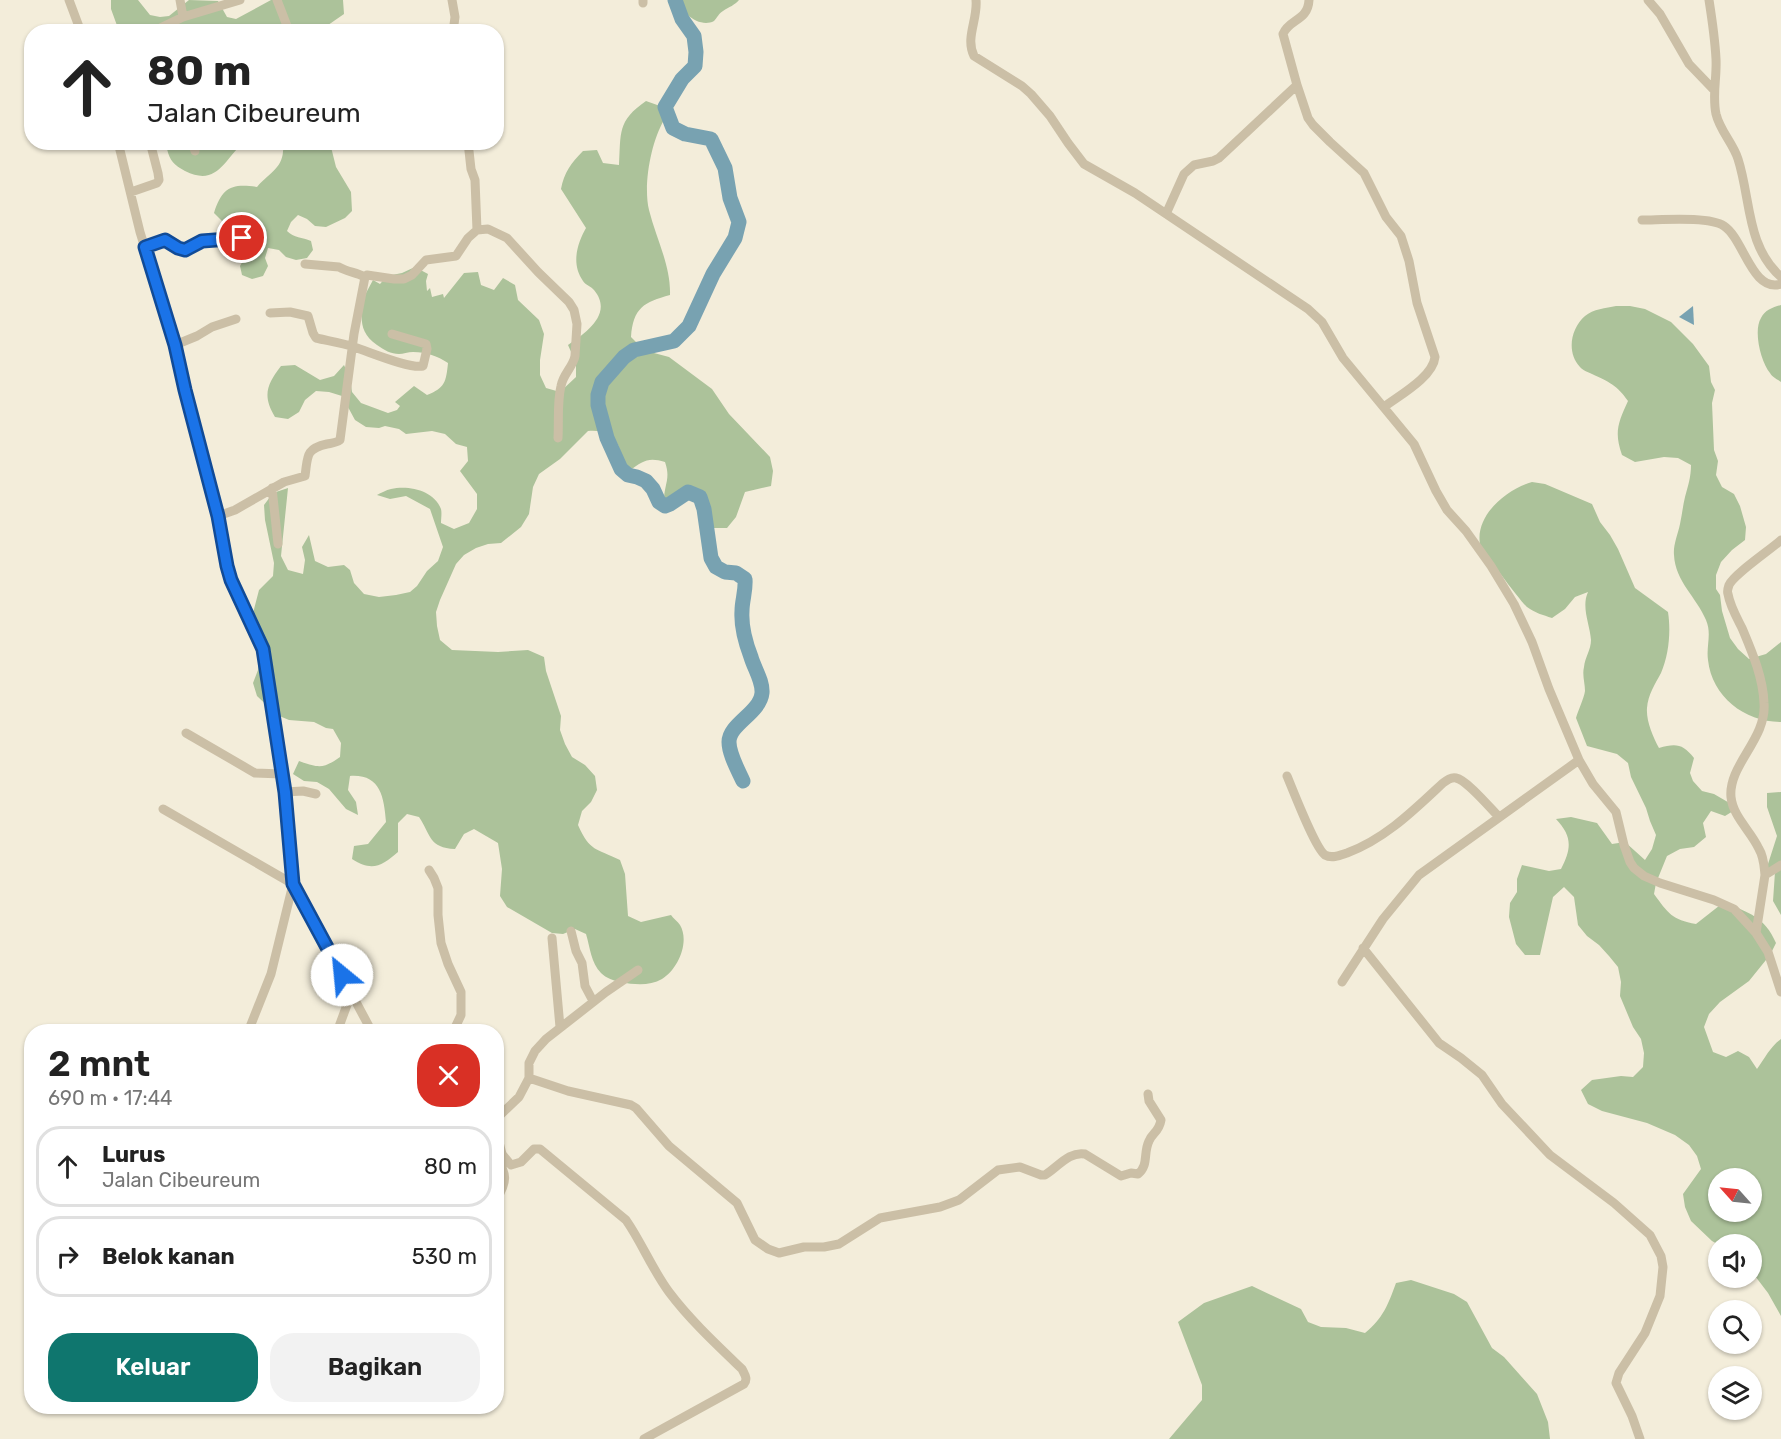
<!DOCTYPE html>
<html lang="id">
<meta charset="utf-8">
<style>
:root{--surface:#fff;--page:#f2f2f2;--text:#222;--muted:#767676;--line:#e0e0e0;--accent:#0f766e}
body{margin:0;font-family:Rubik,sans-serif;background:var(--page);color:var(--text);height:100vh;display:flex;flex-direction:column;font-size:22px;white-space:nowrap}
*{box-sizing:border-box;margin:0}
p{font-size:20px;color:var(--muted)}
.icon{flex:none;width:33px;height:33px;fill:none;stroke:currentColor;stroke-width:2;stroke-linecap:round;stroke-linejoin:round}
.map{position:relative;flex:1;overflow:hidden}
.side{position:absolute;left:24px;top:1024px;width:480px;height:390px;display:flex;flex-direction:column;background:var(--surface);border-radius:24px;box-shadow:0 2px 4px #0004}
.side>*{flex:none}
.guide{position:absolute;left:24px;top:24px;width:480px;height:126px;border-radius:24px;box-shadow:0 2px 4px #0004;background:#fff;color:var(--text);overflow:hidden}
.needle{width:39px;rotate:297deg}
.tools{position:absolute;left:1708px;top:1168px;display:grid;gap:12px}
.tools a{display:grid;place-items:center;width:54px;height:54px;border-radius:50%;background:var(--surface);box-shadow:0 2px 4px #0004;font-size:30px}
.pin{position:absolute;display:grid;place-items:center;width:51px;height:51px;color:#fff;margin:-26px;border:3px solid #fff;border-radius:50%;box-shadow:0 2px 6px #0007}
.me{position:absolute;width:66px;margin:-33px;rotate:332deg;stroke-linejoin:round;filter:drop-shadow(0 0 4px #0008)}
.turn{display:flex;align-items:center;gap:21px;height:126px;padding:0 24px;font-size:27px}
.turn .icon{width:78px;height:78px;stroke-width:2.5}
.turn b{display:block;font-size:42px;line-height:51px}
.round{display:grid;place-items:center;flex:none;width:63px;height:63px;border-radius:24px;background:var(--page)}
.headline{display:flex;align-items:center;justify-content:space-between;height:102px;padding:0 24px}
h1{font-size:36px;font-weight:600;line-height:45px}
.button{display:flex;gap:12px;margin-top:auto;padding:12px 24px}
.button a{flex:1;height:69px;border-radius:24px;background:var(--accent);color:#fff;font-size:24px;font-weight:600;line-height:69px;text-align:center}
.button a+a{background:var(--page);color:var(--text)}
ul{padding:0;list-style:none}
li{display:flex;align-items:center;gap:18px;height:81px;margin:0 12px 9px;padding:0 12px;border:3px solid var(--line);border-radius:24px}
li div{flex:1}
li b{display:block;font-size:22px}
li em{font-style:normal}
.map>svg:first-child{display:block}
.green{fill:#acc29a;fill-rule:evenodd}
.water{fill:#78a2b1}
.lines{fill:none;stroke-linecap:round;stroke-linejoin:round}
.river{stroke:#78a2b1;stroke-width:15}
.minor{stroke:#cbbfa6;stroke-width:9}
.route-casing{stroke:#114b97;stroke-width:15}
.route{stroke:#1a73e8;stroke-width:10}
</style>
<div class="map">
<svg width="1781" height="1439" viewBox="0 0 1781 1439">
<rect width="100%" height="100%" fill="#f3edda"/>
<!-- green -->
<path class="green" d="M 111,0 L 138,0 L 150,15 L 160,17 L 169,16 L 189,0 L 218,1 L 227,17 L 236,19 L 271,0 L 343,0 L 344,14 L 318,32 L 174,32 L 171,29 L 159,32 L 119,31 L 111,9 Z
M 674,0 L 739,0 C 735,5 729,7 723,11 C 719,13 717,18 714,21 C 699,29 681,11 674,0 Z
M 646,101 L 660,106 L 664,120 C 651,142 643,185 649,210 C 656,238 671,266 670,295 C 644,302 633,308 631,337 L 641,347 L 654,353 L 669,357 L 712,389 L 729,414 L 770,457 L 773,471 L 771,486 L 745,492 L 736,517 L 727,528 L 713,528 C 707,503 713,497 686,485 L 677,495 L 664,501 C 664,484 671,479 665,462 C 648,457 643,461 629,471 C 616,449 622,429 588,431 L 560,459 L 539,474 L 533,487 L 529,514 L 521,527 L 501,543 L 488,544 L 476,548 L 464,555 L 456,564 L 440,600 L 436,612 L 437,626 L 440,640 L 452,650 L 498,652 L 528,650 L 544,657 L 546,671 L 561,716 L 560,730 L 565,744 L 572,757 L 585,765 L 595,776 L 597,790 L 591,802 L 582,811 L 578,825 C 590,852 596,848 620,860 L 625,874 L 628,916 L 641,922 L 671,915 C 673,918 678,922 680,925 C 690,942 678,969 662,979 C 650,986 635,985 621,982 C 614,981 606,978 601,973 C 591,963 590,947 586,934 L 575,929 L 563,934 L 552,933 L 507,907 L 500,896 L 502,869 L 498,843 L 474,829 L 464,834 L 455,849 C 429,848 431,835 419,817 L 407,814 L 398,823 L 398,852 C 382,866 372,872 352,859 L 354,846 L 368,844 L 386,822 C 384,796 380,774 350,776 L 348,790 L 356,802 L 358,815 L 346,809 L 329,789 L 317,782 L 304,781 L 293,774 L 299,761 C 319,768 323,769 340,757 L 341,743 L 333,729 L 326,728 L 314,722 L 289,720 L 277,715 L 257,696 L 253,683 L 258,670 L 259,643 L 252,617 L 259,590 L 273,576 L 274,563 L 265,520 L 264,505 L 273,493 L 288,488 L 281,556 L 288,570 L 303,574 L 305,560 L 302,547 L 309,535 L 315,561 L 328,567 L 344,565 L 350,570 L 354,583 L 364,594 L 379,597 L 396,595 L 410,592 L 417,586 L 427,571 L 438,561 L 443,547 L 430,509 L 406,496 L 390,499 L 377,495 C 381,493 386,490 391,489 C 408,485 434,490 441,509 C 442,513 441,519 441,523 L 454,529 L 469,523 L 477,509 L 477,494 L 460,471 L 468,461 L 467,447 L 456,444 L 445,434 L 432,431 L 406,434 L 399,429 L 385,426 L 379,428 L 366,427 L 355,420 L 342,396 L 329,392 L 316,391 L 305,400 L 299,412 L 288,419 L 275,417 C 262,396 267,384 281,366 L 295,365 L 320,380 L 334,376 L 344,365 L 350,378 L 352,392 L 361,403 L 388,413 L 397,410 L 400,406 L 395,402 L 414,386 L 427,395 C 445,388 446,382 448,363 C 437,356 427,352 413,352 C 408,352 403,354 399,354 C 391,354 384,350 377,345 C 356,330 362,314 364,291 L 366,293 L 373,280 L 380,284 L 387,276 L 402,273 L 415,267 L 428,274 L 426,281 L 427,291 L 430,288 L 432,297 L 443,294 L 444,298 L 464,273 L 478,272 L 481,285 L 494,290 L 503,278 L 515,285 L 518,300 L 539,320 L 544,334 L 540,360 L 540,375 L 546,388 L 560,392 L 576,377 L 576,363 L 568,345 C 585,333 614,314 594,290 C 591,286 585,285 583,281 C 571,264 577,244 586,228 L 561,189 C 564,173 571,163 583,151 L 597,150 L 603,163 L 619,165 C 621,133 617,121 646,101 Z
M 116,143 L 243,143 C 224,160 217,187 185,171 C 174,165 170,161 167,149 L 150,144 L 139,147 L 128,147 Z
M 283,143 L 330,143 L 336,167 L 351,192 L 352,211 L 345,218 L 326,227 L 315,226 L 307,219 L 298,215 L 291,222 L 287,231 C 294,238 302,237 311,241 L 313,250 L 307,258 L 296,260 L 286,257 L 279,250 L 268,248 L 265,258 L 268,266 L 263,276 L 252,279 L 242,275 L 240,266 L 245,257 L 260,245 C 256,221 243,219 222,221 L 214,213 C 222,188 231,183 257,187 C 272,170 285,168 283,143 Z
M 1781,305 L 1781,382 C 1777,379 1772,377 1770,373 C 1761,362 1753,331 1761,318 C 1765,310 1773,307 1781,305 Z
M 1616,306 L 1630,306 L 1645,309 L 1671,322 L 1693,344 L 1709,366 L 1711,382 L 1715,390 L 1712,403 L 1714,450 L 1718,461 L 1716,475 L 1722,487 L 1734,494 L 1740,506 L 1746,527 L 1745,540 L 1732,550 L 1721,562 L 1716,575 L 1716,589 L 1720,595 L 1722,611 L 1730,638 L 1738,649 L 1749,659 L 1766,654 L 1781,642 L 1781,722 C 1745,722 1712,697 1708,660 C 1706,646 1712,634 1706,620 C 1697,598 1675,581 1674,555 C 1673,545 1678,534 1680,524 C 1682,515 1683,505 1685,497 C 1688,486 1691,477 1691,465 L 1678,458 L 1664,457 L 1635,462 L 1622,455 C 1614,432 1618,423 1628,401 C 1617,385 1609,382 1592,374 C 1588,372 1582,370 1580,367 C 1566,352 1571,328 1585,316 C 1593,309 1606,308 1616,306 Z
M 1532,482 L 1545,484 L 1592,504 L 1600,522 L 1610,535 L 1618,549 L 1635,588 L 1668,612 C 1671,631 1669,655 1661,673 C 1655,684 1648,695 1647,708 C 1646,721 1653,737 1659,748 C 1676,743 1683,744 1694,758 L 1690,773 L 1693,781 L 1702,791 L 1714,794 L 1738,808 L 1725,816 L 1711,811 L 1703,823 L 1706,837 L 1694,847 L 1680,849 L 1667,856 L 1656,883 L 1654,894 C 1668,913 1672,920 1696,924 L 1724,902 C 1749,913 1765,917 1776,943 L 1770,955 L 1749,981 L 1720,1002 L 1709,1014 L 1704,1027 L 1713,1052 L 1726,1057 L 1738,1051 L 1749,1057 L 1757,1069 C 1765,1058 1770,1047 1781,1039 L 1781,1316 L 1768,1293 L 1752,1272 L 1752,1245 L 1719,1245 L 1712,1241 L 1691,1221 L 1685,1207 L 1683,1194 L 1701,1169 L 1697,1156 L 1689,1145 L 1675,1135 L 1647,1123 L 1602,1111 L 1588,1104 L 1581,1090 L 1592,1080 L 1621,1076 L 1633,1077 L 1643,1067 L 1644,1053 L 1641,1039 L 1633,1027 L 1620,996 L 1621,982 L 1618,967 L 1609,956 L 1599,945 L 1587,936 L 1578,925 L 1574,897 L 1564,887 L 1553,897 L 1540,955 L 1525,955 L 1516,944 L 1509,917 L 1510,903 L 1517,892 L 1517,879 L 1522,865 L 1549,871 L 1561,869 C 1572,848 1572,836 1556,819 L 1571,817 L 1597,823 L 1612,844 L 1625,842 L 1645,860 L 1652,849 L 1656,835 L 1650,821 L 1646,808 L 1631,777 L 1628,763 L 1617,754 L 1587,746 L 1576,718 C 1578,711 1584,698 1585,691 C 1585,683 1582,675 1584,667 C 1585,657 1591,650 1591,640 C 1590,625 1581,607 1588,592 L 1575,597 L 1565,609 L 1552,618 C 1543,615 1535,613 1527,607 C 1521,602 1482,550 1480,544 C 1475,515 1507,489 1532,482 ZM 1719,1179 L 1752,1179 L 1752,1212 L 1719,1212 Z
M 1781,792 L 1781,915 L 1773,901 L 1775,872 L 1768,869 L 1768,864 L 1777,836 L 1767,807 L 1767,793 Z
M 1411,1280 L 1454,1294 L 1467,1302 L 1492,1348 L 1504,1357 L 1537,1394 L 1548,1422 L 1550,1439 L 1169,1439 L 1202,1400 L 1202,1385 L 1178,1322 L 1204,1303 L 1252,1286 L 1301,1309 L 1308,1322 L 1321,1327 L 1346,1328 L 1365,1333 C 1383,1318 1388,1305 1396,1283 Z"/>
<!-- water -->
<path class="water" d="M 1693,306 L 1694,325 L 1679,317 Z"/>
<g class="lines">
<!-- river -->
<path class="river" d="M 675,0 L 682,19 L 694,36 L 696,52 L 695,66 L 682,79 L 665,107 L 673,128 L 685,134 L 711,139 L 725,168 L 730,198 L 739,222 L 735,238 L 713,274 L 689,326 L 674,341 L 634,350 L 624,357 L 602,382 L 598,395 L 598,405 L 607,438 L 621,469 L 628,475 L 637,477 L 646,481 L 653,489 L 659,502 L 665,506 L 670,504 L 688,492 L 700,497 L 704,509 L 711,558 L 716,567 L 725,572 L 736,573 L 745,579 C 746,591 742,600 742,611 C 741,626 746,644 751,657 C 754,668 763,681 762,693 C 760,713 729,724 729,742 C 729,754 738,770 743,781"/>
<!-- minor -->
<path class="minor" d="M 69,0 L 81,32
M 180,0 L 183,17
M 277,0 L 289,31
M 452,0 L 455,17 L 453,32
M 643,0 L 643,3
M 976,0 C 978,19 965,38 974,56 L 1022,86 L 1031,94 L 1050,116 L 1068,143 L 1084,164 L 1135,193 L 1308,309 L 1322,322 L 1343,358 L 1414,444 L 1436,491 L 1447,510 L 1466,531 L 1491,566 L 1514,604 L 1532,642 L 1549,689 L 1579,760 L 1593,784 L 1616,812 L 1624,845 L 1630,862 L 1634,868 L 1644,876 L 1660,883 L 1714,900 L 1734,909 L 1756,933 L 1768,952 L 1781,992
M 1309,0 C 1308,21 1289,19 1283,34 L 1297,85 L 1308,118 L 1313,125 L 1330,142 L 1364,173 L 1386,217 L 1401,236 L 1409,261 L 1417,303 L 1435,357 C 1433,377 1400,395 1384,407
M 1648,0 L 1660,14 L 1689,64 L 1713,89
M 1709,0 C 1712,19 1715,40 1716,59 C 1717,78 1712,95 1716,114 C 1720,131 1733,143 1738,159 C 1751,199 1746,246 1781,277
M 424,31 L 426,32
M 152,32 L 183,17 L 240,0
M 118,142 L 140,232 L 175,345 L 185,390 L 218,516 L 227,565 L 238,597 L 263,649 L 285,792 L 293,884 L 271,974 L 248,1032
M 192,142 L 195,151
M 468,142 L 471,169 L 475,180 L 477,230 L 488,229 L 507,238 L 538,272 L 569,302 L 574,310 L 577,324 L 575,356 C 573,367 563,374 561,386 C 557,402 559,421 558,438
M 131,192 L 157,183 L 159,180 L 158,173 L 150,142
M 1166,214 L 1184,174 L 1194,165 L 1213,161 L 1219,158 L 1297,85
M 1642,220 C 1661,220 1709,216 1724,226 C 1744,239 1752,293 1781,284
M 145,247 L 165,240 L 178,248 L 185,250 L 202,241 L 262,237
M 305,264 L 339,267 C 347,272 356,272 365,277 L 367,275 L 394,279 L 404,279 L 412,275 L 426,260 L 456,256 L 468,238 L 477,230
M 270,313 L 290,312 L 308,316 L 313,333 L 316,338 C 329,341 342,343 354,347 C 370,352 409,369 423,366 L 427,349 L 426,344 L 392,334
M 175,345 L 197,336 L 212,327 L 236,319
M 272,488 L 278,544
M 218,516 L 235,510 L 284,482 L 305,476 C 308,456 305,449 327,444 C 332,443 336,443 340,440 L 354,334 L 365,277
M 186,733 L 255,773 L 282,774
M 1287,776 C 1293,790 1315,848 1325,855 C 1332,859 1341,855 1347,853 C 1385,839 1414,810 1443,783 C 1447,780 1451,777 1456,778 C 1467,780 1491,809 1499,817
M 285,792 L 303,791 L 316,794
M 163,809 L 293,884 L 372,1032
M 429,870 L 434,878 L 438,888 L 438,915 L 441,943 L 448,964 L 461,992 L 461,1015 L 453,1032
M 1765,875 L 1781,865
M 571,931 L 576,951 L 582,963 L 585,986 L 593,1001
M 1756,933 L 1765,875 C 1764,866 1764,857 1759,849 C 1751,831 1733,817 1731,797 C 1728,765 1767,739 1764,703 C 1763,677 1752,652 1742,628 C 1737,618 1730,606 1728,594 C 1727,592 1728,588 1729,585 C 1734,574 1770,550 1781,540
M 552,938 L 560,1027
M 1363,948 L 1439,1043 L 1461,1058 L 1482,1075 L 1502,1104 L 1550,1155 L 1614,1203 L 1650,1235 L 1661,1256 L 1663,1267 L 1660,1296 L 1645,1333 L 1619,1373 L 1616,1383 L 1632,1416 L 1640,1439
M 1342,982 L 1383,919 L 1419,875 L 1579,760
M 337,1032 L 351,994
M 413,1032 L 427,1029 L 434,1032
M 529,1078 L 529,1063 L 535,1051 L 546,1039 L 606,992 L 638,970
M 496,1119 L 519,1097 L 529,1078 L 568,1091 L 631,1105 L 636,1108 L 669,1146 L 737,1203 L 755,1240 L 768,1249 L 779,1253 L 804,1247 L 824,1247 L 839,1244 L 880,1218 L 940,1207 L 959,1200 L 998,1170 L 1020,1167 L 1041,1175 L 1045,1175 C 1058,1167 1069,1151 1085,1154 L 1121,1176 L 1131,1173 L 1138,1174 C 1149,1165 1143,1153 1149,1141 C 1153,1132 1159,1132 1161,1120 L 1149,1101 L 1148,1094
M 496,1131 L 502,1154 L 511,1165 L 521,1162 L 534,1149 L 540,1149 L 626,1220 C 642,1243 652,1269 669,1292 C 690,1320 717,1345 742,1369 C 745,1375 748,1379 744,1384 L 644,1439
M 496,1156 C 507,1174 508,1181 496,1200"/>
</g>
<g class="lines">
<defs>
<path id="route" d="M 242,238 L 202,241 L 185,250 L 178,248 L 165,240 L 145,247 L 175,345 L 185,390 L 218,516 L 227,566 L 231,580 L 263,649 L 285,792 L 293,884 L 342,975"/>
</defs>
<!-- route casing -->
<use href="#route" class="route-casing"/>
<!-- route -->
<use href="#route" class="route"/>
</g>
</svg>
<div class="tools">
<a><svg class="needle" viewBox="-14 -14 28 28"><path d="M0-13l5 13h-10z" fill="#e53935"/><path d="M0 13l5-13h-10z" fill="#767676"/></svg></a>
<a><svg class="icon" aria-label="sound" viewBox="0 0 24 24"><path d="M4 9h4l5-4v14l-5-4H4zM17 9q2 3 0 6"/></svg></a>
<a><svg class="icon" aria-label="search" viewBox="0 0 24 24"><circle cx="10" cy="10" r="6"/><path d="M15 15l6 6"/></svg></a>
<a><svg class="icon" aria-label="layers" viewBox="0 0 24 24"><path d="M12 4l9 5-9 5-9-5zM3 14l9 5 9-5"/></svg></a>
</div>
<div class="pin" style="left:242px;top:238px;background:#d93025"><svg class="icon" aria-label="arrive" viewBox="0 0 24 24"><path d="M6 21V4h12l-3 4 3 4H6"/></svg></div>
<svg class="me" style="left:342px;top:975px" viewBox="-20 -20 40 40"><circle r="19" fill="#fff"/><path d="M0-13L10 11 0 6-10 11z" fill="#1a73e8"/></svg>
<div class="guide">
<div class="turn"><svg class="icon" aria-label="ahead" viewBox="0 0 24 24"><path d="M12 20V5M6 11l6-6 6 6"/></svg><div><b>80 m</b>Jalan Cibeureum</div></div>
</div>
<section class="side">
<div class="headline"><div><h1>2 mnt</h1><p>690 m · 17:44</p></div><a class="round" style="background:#d93025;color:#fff"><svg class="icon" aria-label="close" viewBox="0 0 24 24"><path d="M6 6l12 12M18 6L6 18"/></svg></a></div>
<ul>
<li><svg class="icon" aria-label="ahead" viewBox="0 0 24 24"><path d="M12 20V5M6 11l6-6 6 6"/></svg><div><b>Lurus</b><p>Jalan Cibeureum</p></div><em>80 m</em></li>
<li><svg class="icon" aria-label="right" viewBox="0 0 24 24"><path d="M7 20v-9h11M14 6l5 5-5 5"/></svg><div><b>Belok kanan</b></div><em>530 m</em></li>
</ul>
<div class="button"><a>Keluar</a><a>Bagikan</a></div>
</section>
</div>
